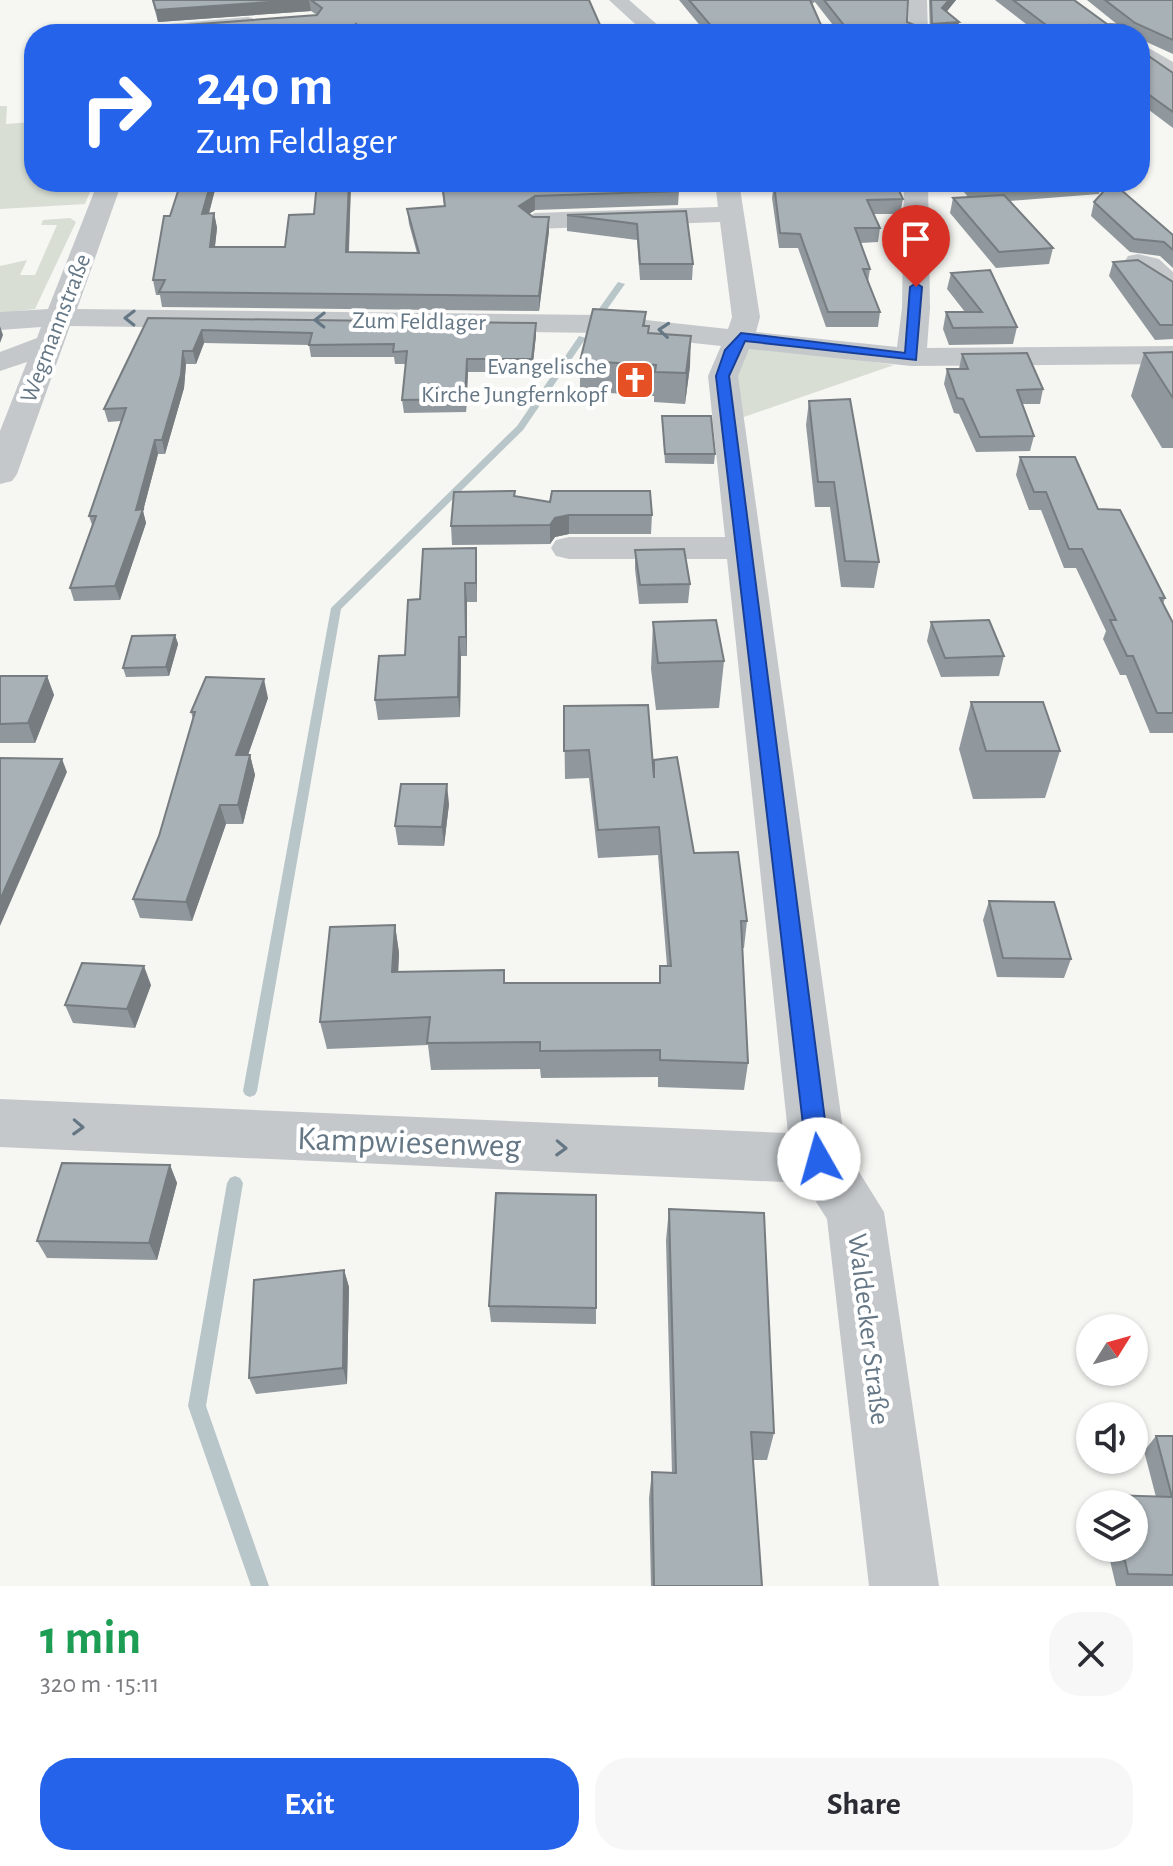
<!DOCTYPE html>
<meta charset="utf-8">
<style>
:root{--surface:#fff;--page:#f7f7f7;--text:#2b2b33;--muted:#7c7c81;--accent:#2563eb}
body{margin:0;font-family:"Alegreya Sans",sans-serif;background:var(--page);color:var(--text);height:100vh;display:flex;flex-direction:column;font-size:30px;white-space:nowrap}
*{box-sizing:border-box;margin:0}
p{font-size:26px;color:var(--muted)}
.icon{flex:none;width:44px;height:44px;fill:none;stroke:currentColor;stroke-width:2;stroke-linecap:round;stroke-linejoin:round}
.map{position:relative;height:1586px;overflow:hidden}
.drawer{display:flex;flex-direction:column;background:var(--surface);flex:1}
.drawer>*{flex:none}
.hud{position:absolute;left:24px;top:24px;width:1126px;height:168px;border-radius:32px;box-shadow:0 2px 6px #0004;background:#2563eb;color:#fff;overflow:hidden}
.needle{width:52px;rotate:53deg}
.controls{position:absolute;left:1076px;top:1314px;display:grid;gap:16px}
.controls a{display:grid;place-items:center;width:72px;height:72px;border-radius:50%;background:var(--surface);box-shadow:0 2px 6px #0004;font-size:40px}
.pin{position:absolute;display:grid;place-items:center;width:68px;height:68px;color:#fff;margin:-82px -34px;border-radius:50% 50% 50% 0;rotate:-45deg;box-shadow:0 0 8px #0007}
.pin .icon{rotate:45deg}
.me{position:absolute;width:88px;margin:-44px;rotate:353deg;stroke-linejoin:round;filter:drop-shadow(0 0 6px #0008)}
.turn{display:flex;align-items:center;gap:28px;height:168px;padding:0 40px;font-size:36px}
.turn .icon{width:104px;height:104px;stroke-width:2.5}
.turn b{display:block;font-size:56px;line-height:68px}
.round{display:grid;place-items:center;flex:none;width:84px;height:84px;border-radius:32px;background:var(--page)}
.summary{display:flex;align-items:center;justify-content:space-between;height:136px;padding:0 40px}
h1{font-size:48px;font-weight:600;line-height:60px;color:#1e9e55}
.cta{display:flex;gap:16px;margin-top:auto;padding:16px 40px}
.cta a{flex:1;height:92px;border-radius:32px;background:var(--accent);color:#fff;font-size:32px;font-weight:600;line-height:92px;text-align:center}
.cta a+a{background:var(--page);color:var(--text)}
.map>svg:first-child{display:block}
.green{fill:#d8ded4}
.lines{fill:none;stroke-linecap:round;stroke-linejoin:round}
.stream{fill:#b9c6c9;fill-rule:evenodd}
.minor{fill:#c4c8cb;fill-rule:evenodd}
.wall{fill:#90989d}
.shaded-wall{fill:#767c7f}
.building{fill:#a8b1b6;stroke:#767c7f;stroke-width:2}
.oneway{stroke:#657785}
.route{fill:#2563eb;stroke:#184099;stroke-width:2}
.labels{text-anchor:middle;stroke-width:8;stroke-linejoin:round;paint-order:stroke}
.far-street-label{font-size:24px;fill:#657785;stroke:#fff}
.far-poi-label{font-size:24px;fill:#657785;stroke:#fff;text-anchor:end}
.street-label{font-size:28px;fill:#657785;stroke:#fff}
.near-street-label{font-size:34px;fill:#657785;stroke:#fff}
</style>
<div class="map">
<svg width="1173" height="1586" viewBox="0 0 1173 1586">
<rect width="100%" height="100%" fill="#f6f6f3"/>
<!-- green -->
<path class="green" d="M 0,106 L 7,106 L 6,124 L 34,122 L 34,182 L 94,182 L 85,204 L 0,209 Z
M 70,218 L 76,222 L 35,309 L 0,313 L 0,266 L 27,260 L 20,275 L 35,275 L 57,225 L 41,225 L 43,220 Z
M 750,344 L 894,365 L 738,419 L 736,367 Z"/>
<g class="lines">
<!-- stream -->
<path class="stream" d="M 618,282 L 625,284 L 603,315 L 597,315 L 596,313 Z
M 579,336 L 586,338 L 523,430 L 341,609 L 257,1091 L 255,1095 L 250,1097 L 245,1095 L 243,1091 L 331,608 L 517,426 Z
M 235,1176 L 240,1178 L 243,1183 L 206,1406 L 269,1586 L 251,1586 L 188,1406 L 227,1183 L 230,1178 Z"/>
<!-- minor -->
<path class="minor" d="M 609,0 L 629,0 L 668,34 L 646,34 Z
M 909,0 L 927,0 L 928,34 L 908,34 Z
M 248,17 L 255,19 L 258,23 L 255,27 L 190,34 L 113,34 L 123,28 Z
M 1140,43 L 1173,62 L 1173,77 L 1140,58 Z
M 98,182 L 122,182 L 77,309 L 600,315 L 728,329 L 732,317 L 720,222 L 535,229 L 522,221 L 535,213 L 718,207 L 715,182 L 739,182 L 760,317 L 756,332 L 897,347 L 902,308 L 904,182 L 928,182 L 930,308 L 927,348 L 1173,346 L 1173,364 L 911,366 L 749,349 L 738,376 L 846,1151 L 884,1212 L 939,1586 L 869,1586 L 827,1219 L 804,1183 L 0,1147 L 0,1099 L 788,1133 L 727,559 L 569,559 L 556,556 L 551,548 L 556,540 L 569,537 L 725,537 L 708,376 L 721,346 L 600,333 L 70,326 L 17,474 L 12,481 L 0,484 L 0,431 L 27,362 L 0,371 L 0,352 L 37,338 L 41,327 L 0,330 L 0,312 L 48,309 Z
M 1138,254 L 1159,259 L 1173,272 L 1173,295 C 1166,294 1128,267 1124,262 L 1128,256 Z"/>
</g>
<!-- wall -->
<path class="wall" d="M 152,0 L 589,0 L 604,34 L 189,34 L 187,25 L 317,15 L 311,11 L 158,22 Z
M 679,0 L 908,0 L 907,22 L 914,25 L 913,34 L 840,34 L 815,2 L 811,4 L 825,34 L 707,34 Z
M 929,0 L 956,0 L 947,11 L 959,22 L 957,34 L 930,34 Z
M 995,0 L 1074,0 L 1107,24 L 1118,25 L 1087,0 L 1173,0 L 1173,54 L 1140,39 L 1140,34 L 1130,34 L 1123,29 L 1122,34 L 1039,34 Z
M 1140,50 L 1173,73 L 1173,128 L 1145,107 L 1140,108 Z
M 181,182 L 217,182 L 209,213 L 214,213 L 217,228 L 215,247 L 285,247 L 314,214 L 317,182 L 351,182 L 349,252 L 417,253 L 409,224 L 407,209 L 444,206 L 441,182 L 676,182 L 679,191 L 678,205 L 535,210 L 529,214 L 533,217 L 549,217 L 549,231 L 539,311 L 162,307 L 160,295 L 156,295 L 153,280 L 170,216 Z
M 781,182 L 895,182 L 903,199 L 900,214 L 874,214 L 880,228 L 878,242 L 860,243 L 870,269 L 868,282 L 880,312 L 878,327 L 826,327 L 798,248 L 779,248 L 772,198 L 774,184 L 781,184 Z
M 956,182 L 1102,182 L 1099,194 L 1010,201 L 1053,248 L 1049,264 L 996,268 L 950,213 L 953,198 L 968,197 Z
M 1094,202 L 1173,235 L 1173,268 L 1160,256 L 1130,252 L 1091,216 Z
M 686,211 L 693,264 L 692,280 L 640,280 L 637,240 L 567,231 L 567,215 Z
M 1113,262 L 1173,282 L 1173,339 L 1155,340 L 1109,276 Z
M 951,273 L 1017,327 L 1013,344 L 949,345 L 943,329 L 946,312 L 965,312 L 947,289 Z
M 646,312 L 645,326 L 649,334 L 690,366 L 685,404 L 654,402 L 654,396 L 580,391 L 580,361 Z
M 148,318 L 536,323 L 536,335 L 532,372 L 468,372 L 466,412 L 404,413 L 402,400 L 406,364 L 395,364 L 394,357 L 311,357 L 309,345 L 204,343 L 196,364 L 186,364 L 184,388 L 165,454 L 158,454 L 143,511 L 146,523 L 120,600 L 74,601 L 70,588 L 92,525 L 89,516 L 121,421 L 108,422 L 104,409 Z
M 1173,352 L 1173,448 L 1162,448 L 1131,396 L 1144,353 Z
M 962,354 L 1043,389 L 1040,404 L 1022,404 L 1034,436 L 1030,451 L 976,452 L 959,414 L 954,413 L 944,384 L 947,369 L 959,369 Z
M 809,401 L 879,562 L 874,588 L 841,587 L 830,507 L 815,507 L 806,425 Z
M 662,416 L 715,454 L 714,464 L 665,463 Z
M 1020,457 L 1098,509 L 1165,598 L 1163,604 L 1173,623 L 1173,733 L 1150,733 L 1126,675 L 1120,675 L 1103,639 L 1106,631 L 1076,568 L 1064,568 L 1041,510 L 1029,510 L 1016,475 Z
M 515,491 L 515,496 L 550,502 L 652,515 L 651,534 L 569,534 L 555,537 L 550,544 L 452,545 L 451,526 Z
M 476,548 L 477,602 L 467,602 L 467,656 L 461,656 L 460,717 L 378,720 L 375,700 L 405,655 L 420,599 Z
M 635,550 L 690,584 L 688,603 L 639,604 L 635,569 Z
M 653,622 L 724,661 L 719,708 L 656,710 L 651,669 Z
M 931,622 L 1004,656 L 999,676 L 941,677 L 927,641 Z
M 175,635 L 178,644 L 169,676 L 126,677 L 123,668 Z
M 0,676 L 47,676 L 54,695 L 35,743 L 0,743 Z
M 268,698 L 248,755 L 250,755 L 255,775 L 243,824 L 226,824 L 192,921 L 140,918 L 133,899 L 159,836 L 193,719 L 191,712 Z
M 971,702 L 1060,751 L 1045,798 L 973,799 L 959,749 Z
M 564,706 L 653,767 L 694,853 L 747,921 L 744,948 L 742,948 L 748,1063 L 744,1090 L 658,1087 L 658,1077 L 541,1078 L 540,1069 L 431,1070 L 428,1045 L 327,1049 L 320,1022 L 395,925 L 399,953 L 398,971 L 505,983 L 659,983 L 660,966 L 667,966 L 658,855 L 598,858 L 589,778 L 565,779 Z
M 449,804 L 444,846 L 398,845 L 395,826 Z
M 989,901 L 1071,959 L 1064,978 L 997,977 L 983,920 Z
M 151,985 L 135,1028 L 73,1023 L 65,1005 Z
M 170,1165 L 177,1183 L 157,1260 L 47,1258 L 37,1241 Z
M 596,1195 L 596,1324 L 491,1322 L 489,1306 Z
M 669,1209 L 774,1433 L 767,1460 L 753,1460 L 762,1586 L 651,1586 L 649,1498 L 652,1472 L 672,1473 L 666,1240 Z
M 344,1270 L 349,1287 L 347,1384 L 256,1394 L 249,1378 Z
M 1156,1436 L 1173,1436 L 1173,1586 L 1116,1586 L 1107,1548 L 1134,1548 L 1134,1504 L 1102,1504 L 1109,1495 L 1156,1497 L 1144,1451 Z"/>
<!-- shaded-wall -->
<path class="shaded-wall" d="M 298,0 L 309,0 L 311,11 L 158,22 L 156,10 Z
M 949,0 L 956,0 L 940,20 L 942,8 Z
M 959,22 L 957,34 L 931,34 L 932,24 Z
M 914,25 L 913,34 L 894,34 L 895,26 Z
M 211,182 L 217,182 L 205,228 L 202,214 Z
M 349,182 L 351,182 L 348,267 L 346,252 Z
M 535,196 L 535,210 L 519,220 L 519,206 Z
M 214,213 L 217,228 L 213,262 L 210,247 Z
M 549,217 L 549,231 L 539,311 L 539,296 Z
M 536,323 L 536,335 L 532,372 L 532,359 Z
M 0,326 L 3,335 L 0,343 Z
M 202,330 L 204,343 L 196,364 L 193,351 Z
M 691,336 L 690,366 L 685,404 L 686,373 Z
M 183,351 L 186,364 L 184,388 L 165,454 L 162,440 Z
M 467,359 L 468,372 L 466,412 L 465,399 Z
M 155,440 L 158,454 L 143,511 L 146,523 L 120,600 L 115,586 Z
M 569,515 L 569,534 L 555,537 L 550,544 L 550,525 L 555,518 Z
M 476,548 L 477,566 L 477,602 L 476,583 Z
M 465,583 L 467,602 L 467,656 L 466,637 Z
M 175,635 L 178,644 L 169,676 L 166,667 Z
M 459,637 L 461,656 L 460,717 L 458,697 Z
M 47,676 L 54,695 L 35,743 L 28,723 Z
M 264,679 L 268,698 L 241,775 L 236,755 Z
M 250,755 L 255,775 L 243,824 L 238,805 Z
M 62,759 L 67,772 L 0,926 L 0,900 Z
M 447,784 L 449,804 L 444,846 L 442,827 Z
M 220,805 L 226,824 L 192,921 L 186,902 Z
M 395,925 L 399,953 L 397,999 L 392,972 Z
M 144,966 L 151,985 L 135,1028 L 127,1009 Z
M 170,1165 L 177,1183 L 157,1260 L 149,1243 Z
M 344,1270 L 349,1287 L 347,1384 L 343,1368 Z"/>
<!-- building -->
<path class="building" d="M 153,0 L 298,0 L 156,10 Z
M 311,0 L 589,0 L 604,34 L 457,34 L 457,33 L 359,34 L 356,23 L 355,34 L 191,34 L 187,25 L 317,15 L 322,8 Z
M 689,0 L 810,0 L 825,34 L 718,34 Z
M 824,0 L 908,0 L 907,22 L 914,25 L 895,26 L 895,34 L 851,34 Z
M 931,0 L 949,0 L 942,8 L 959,22 L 932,24 Z
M 1013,0 L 1074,0 L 1107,24 L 1124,25 L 1119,34 L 1058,34 Z
M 1105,0 L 1173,0 L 1173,40 L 1135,23 Z
M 1140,50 L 1173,73 L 1173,112 L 1148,94 L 1140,95 Z
M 181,182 L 211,182 L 202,214 L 214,213 L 210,247 L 285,247 L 289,215 L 314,214 L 317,182 L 349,182 L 346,252 L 419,253 L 407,209 L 445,206 L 442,182 L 676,182 L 679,191 L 535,196 L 519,206 L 533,217 L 549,217 L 539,296 L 159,292 L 165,280 L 153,280 L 164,216 L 170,216 Z
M 787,182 L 895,182 L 903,199 L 867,200 L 880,228 L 855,228 L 870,269 L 863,269 L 880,312 L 828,312 L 800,234 L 780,233 L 774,184 L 787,184 Z
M 970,182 L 1071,182 L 976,189 Z
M 1112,182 L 1173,235 L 1173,250 L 1164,242 L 1134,239 L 1094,202 Z
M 1004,195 L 1053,248 L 999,252 L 953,198 Z
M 686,211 L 693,264 L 640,264 L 637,224 L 567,215 Z
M 1138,260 L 1173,282 L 1173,325 L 1160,325 L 1113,262 Z
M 990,270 L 1017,327 L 953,328 L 946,312 L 982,312 L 951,273 Z
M 593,309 L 646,312 L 643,326 L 649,326 L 648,333 L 691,336 L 686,373 L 655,372 L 656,365 L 580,361 Z
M 148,318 L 536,323 L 532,359 L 467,359 L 465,399 L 402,400 L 407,351 L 393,352 L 394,344 L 309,345 L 312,333 L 202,330 L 193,351 L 183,351 L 181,375 L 162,440 L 155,440 L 136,510 L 143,509 L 115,586 L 70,588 L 96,516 L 89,516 L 126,408 L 104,409 Z
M 1173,352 L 1173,398 L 1144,353 Z
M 1027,353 L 1043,389 L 1017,390 L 1034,436 L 980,437 L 963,399 L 957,398 L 947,369 L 968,369 L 962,354 Z
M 850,399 L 879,562 L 845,561 L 834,482 L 818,482 L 809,401 Z
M 662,416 L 711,416 L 715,454 L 665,454 Z
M 1020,457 L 1075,457 L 1098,509 L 1120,510 L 1165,598 L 1160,598 L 1173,623 L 1173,713 L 1157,713 L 1133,656 L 1127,656 L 1110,620 L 1116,620 L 1082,549 L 1069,549 L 1046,492 L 1034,492 Z
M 515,491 L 514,496 L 550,502 L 552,491 L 650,491 L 652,515 L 569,515 L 555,518 L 550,525 L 451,526 L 454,492 Z
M 476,548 L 476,583 L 465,583 L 466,637 L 459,637 L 458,697 L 375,700 L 379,656 L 405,655 L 408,600 L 420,599 L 423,549 Z
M 684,549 L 690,584 L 640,585 L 635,550 Z
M 716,620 L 724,661 L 658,663 L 653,622 Z
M 989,620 L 1004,656 L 945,658 L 931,622 Z
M 175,635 L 166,667 L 123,668 L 132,636 Z
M 0,676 L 47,676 L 28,723 L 0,724 Z
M 206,677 L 264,679 L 236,755 L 250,755 L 238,805 L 220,805 L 186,902 L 133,899 L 159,836 L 195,712 L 191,712 Z
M 971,702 L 1043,702 L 1060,751 L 986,751 Z
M 648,705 L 654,778 L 654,760 L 677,757 L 694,853 L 738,852 L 747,921 L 741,921 L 748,1063 L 660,1060 L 660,1050 L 540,1051 L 540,1042 L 427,1043 L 430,1017 L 320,1022 L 330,927 L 395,925 L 392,972 L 504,970 L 504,983 L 660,983 L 660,966 L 671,966 L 659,827 L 598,830 L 589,750 L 564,751 L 564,706 Z
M 0,758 L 62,759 L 0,900 Z
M 401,784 L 447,784 L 442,827 L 395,826 Z
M 989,901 L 1054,902 L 1071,959 L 1003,958 Z
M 82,963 L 144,966 L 127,1009 L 65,1005 Z
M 62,1163 L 170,1165 L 149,1243 L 37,1241 Z
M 496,1193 L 596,1195 L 596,1308 L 489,1306 Z
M 669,1209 L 764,1213 L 774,1433 L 751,1432 L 762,1586 L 654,1586 L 652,1472 L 676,1473 Z
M 344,1270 L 343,1368 L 249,1378 L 254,1280 Z
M 1156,1436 L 1173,1436 L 1173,1575 L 1128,1574 L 1122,1548 L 1134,1548 L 1134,1504 L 1111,1504 L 1109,1495 L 1172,1497 Z"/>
<!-- one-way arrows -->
<defs><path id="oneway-chevron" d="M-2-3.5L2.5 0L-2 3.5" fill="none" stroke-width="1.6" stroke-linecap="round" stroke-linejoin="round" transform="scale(2)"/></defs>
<g class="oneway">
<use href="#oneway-chevron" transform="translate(130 318) rotate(-179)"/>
<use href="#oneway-chevron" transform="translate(320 320) rotate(-179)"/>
<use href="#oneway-chevron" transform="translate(664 330) rotate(-175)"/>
<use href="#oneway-chevron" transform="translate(78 1127) rotate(2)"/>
<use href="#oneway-chevron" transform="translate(561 1148) rotate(2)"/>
</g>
<!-- route -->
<path class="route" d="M 916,283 L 922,287 L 916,360 L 745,341 L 729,376 L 830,1159 L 827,1166 L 819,1169 L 811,1166 L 807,1159 L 716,376 L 725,350 L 741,333 L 905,353 L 910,287 Z"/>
<!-- icons -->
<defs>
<symbol id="church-square" viewBox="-11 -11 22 22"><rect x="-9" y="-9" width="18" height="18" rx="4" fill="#e55024" stroke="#fff"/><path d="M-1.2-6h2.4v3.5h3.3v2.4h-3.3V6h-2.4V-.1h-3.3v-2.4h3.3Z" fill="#fff"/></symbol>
</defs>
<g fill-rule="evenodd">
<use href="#church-square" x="613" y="358" width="44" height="44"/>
</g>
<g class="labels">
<!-- far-street labels -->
<g class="far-street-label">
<text transform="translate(419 321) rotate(1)" y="8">Zum Feldlager</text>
<text transform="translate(55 328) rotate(-69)" y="8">Wegmannstraße</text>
</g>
<!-- far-poi labels -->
<g class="far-poi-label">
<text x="607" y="374">Evangelische<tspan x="607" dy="28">Kirche Jungfernkopf</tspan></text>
</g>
<!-- street labels -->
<g class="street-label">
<text transform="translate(870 1329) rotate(83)" y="10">Waldecker Straße</text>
</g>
<!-- near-street labels -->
<g class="near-street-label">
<text transform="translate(409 1141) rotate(2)" y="12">Kampwiesenweg</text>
</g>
</g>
</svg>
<div class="controls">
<a><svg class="needle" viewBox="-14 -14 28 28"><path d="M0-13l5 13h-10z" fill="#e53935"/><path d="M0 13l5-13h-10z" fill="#7c7c81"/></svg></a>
<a><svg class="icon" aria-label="sound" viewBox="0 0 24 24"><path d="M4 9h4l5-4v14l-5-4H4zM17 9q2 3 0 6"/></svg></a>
<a><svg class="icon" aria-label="layers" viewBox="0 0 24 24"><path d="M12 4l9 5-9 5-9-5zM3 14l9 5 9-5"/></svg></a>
</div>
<div class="pin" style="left:916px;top:287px;background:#d93025"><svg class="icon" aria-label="arrive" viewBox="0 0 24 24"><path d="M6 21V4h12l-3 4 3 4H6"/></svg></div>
<svg class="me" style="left:819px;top:1159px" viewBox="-20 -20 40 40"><circle r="19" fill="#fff"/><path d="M0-13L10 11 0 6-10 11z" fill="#2563eb"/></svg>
<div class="hud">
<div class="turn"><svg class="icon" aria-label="right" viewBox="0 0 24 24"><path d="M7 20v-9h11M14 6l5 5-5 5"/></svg><div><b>240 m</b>Zum Feldlager</div></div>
</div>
</div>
<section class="drawer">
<div class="summary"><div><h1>1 min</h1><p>320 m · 15:11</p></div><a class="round"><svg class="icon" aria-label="close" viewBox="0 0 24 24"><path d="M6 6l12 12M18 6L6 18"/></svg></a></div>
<div class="cta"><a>Exit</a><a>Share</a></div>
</section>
